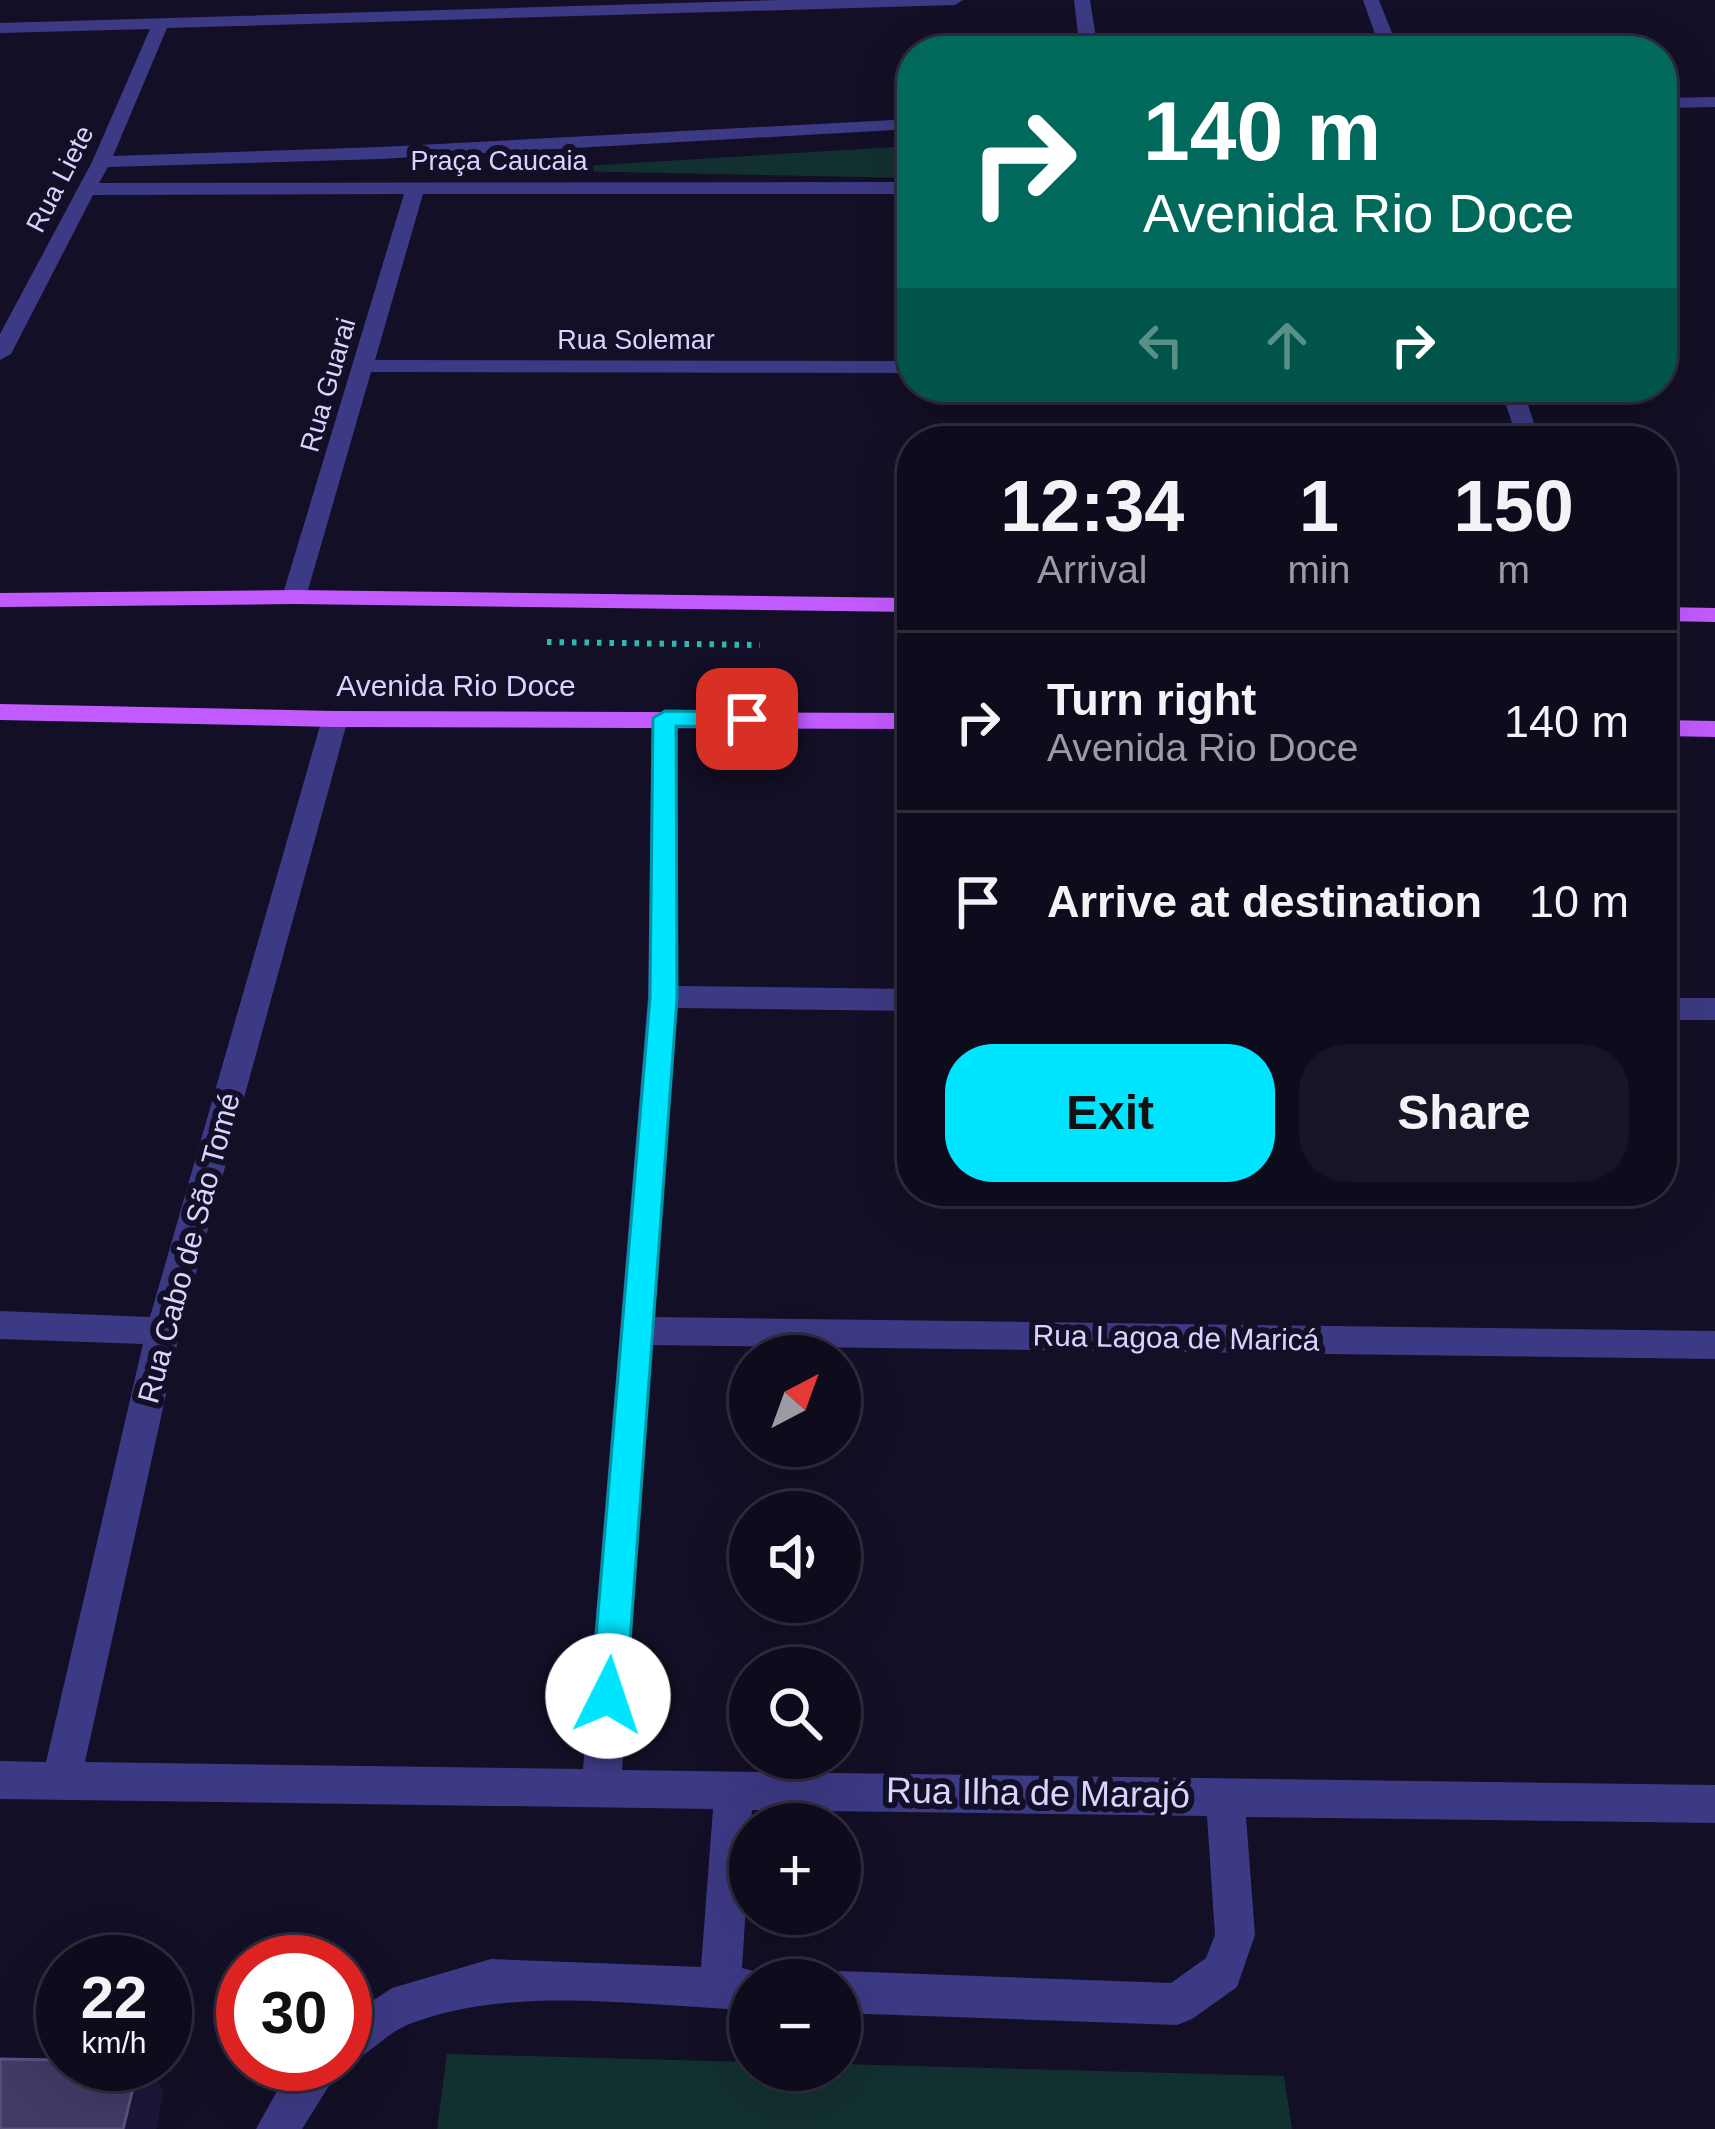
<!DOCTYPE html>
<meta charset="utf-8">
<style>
:root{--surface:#0e0b1c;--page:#171425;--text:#f1f3f6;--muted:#9b9ba3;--line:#2e2b3b;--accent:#00e5ff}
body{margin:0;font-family:Arial,sans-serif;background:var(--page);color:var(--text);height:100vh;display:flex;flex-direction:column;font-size:45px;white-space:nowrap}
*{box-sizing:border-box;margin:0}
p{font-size:39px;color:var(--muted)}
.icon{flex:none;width:66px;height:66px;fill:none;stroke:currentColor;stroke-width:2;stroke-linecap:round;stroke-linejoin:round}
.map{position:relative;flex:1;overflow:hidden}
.side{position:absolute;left:897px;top:426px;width:780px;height:780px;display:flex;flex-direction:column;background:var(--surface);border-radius:48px;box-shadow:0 12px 48px #0002,0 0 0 3px var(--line)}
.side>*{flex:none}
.hud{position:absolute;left:897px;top:36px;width:780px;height:366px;border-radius:48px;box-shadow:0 12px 48px #0002,0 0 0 3px var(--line);background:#00695c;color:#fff;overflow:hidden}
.needle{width:78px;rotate:41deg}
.fabs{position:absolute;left:729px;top:1335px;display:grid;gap:24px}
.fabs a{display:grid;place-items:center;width:132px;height:132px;border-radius:50%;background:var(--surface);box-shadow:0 12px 48px #0002,0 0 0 3px var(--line);font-size:60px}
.speed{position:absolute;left:36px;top:1935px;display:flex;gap:24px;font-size:60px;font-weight:700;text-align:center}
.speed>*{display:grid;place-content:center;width:156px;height:156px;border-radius:50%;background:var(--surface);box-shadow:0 12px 48px #0002,0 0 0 3px var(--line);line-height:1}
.speed small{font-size:30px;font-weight:400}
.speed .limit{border:18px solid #d22;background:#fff;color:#111}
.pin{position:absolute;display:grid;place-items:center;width:102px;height:102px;color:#fff;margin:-51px;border-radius:24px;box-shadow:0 6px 18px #0006}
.me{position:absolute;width:132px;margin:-66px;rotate:4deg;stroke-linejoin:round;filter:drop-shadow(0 0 9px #0008)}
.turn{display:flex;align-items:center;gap:42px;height:252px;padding:0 48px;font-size:54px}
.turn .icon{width:156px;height:156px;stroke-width:2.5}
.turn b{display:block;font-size:84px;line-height:102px}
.lanes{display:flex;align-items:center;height:114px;padding:0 48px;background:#0003;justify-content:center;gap:60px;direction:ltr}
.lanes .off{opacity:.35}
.eta{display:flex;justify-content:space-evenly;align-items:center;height:204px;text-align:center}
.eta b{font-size:72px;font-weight:700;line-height:84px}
.button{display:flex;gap:24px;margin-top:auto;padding:24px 48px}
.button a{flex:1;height:138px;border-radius:48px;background:var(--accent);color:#111;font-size:48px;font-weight:700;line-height:138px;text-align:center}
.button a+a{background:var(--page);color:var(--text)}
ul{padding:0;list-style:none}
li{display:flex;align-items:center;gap:36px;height:180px;padding:0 48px;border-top:3px solid var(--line)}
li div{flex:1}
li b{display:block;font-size:45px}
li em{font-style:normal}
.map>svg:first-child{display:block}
.green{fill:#12302f}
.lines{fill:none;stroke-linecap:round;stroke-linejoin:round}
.path{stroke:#2fb8b0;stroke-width:6;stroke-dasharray:4.5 8;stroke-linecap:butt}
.minor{fill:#3d3a85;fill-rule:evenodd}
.major{fill:#c25bff;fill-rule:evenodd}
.shaded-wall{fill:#1d163a}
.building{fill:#433a66;stroke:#5a527e;stroke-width:3}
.route{fill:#00e5ff;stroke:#0095a6;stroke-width:3}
.labels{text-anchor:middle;stroke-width:12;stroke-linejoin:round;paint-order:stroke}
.far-street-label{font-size:27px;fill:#d9d4ff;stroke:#130f26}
.street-label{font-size:30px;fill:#d9d4ff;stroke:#130f26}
.near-street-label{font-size:36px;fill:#d9d4ff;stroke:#130f26}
</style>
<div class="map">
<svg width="1715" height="2129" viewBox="0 0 1715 2129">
<rect width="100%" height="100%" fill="#130f26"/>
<!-- green -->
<path class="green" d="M 912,146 L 912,178 L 517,170 Z
M 447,2054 L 750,2062 L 750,2070 L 840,2070 L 840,2064 L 1284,2076 L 1292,2129 L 437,2129 Z"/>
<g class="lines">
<!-- path -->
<path class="path" d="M 547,642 L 760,645"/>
<!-- minor -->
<path class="minor" d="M 783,0 L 963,0 L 955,5 L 167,28 L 113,156 L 381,147 L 912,119 L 912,129 L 381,159 L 108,167 L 99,183 L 912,182 L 912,194 L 423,194 L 375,360 L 912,361 L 912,373 L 371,372 L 306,597 L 294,604 L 282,597 L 404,194 L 93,195 L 11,354 L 0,360 L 0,334 L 92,162 L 150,29 L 0,33 L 0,23 Z
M 1074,0 L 1090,0 L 1098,51 L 1080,51 Z
M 1363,0 L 1379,0 L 1399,51 L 1381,51 Z
M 1715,97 L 1715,107 L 1662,108 L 1662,98 Z
M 1500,387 L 1522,387 L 1540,441 L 1518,441 Z
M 335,711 L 348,719 L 180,1331 L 85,1762 L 583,1769 L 648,997 L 652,719 L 665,711 L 678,719 L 678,986 L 912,989 L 912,1011 L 677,1008 L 654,1317 L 1715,1331 L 1715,1359 L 652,1345 L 622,1770 L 1715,1785 L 1715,1823 L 1246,1817 L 1255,1935 L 1237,1987 L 1192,2019 L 1177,2025 L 840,2013 L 840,1980 L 824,1980 L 840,1971 L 1171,1983 L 1206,1958 L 1215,1935 L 1207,1816 L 752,1810 L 742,1968 L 765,1974 L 767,1980 L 750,1980 L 750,2010 C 641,2006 510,1984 407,2025 C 384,2035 368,2056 345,2066 L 342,2065 L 302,2129 L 256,2129 L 292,2064 L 345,2064 L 345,2019 L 392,1988 L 491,1959 L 701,1967 L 713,1809 L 0,1799 L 0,1761 L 46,1762 L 143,1344 L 0,1339 L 0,1311 L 150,1317 L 322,719 Z
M 1662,998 L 1715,998 L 1715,1020 L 1662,1020 Z"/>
<!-- major -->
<path class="major" d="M 294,590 L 912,598 L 912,612 L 294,604 L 0,607 L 0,593 Z
M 1662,607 L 1715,608 L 1715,622 L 1662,621 Z
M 0,704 L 335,711 L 912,713 L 912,729 L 335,727 L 0,720 Z
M 1662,720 L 1715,721 L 1715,737 L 1662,736 Z"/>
</g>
<!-- shaded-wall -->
<path class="shaded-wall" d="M 139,2064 L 142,2064 L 164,2090 L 156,2129 L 123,2129 Z"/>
<!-- building -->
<path class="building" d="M 0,2059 L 63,2060 L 63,2064 L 139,2064 L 123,2129 L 0,2129 Z"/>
<!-- route -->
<path class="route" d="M 665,711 L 747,712 L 759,719 L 747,727 L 676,726 L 677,998 L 626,1696 L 621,1707 L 608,1712 L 596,1707 L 591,1696 L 650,998 L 653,718 Z"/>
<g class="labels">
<!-- far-street labels -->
<g class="far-street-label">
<text x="499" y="170">Praça Caucaia</text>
<text transform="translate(60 179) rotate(-63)" y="9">Rua Liete</text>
<text x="636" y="349">Rua Solemar</text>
<text transform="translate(328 385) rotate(-74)" y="9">Rua Guarai</text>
</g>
<!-- street labels -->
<g class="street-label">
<text x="456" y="696">Avenida Rio Doce</text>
<text transform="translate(189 1248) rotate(-75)" y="10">Rua Cabo de São Tomé</text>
<text transform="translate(1176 1338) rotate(1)" y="10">Rua Lagoa de Maricá</text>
</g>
<!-- near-street labels -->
<g class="near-street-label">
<text transform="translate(1038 1792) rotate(1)" y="13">Rua Ilha de Marajó</text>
</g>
</g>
</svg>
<div class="fabs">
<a><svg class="needle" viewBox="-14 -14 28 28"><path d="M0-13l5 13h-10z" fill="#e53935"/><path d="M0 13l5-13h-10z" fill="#9b9ba3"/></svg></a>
<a><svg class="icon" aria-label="sound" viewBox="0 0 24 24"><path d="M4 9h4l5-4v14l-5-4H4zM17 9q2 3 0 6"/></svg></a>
<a><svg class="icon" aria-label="search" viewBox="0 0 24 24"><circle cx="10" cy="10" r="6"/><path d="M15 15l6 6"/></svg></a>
<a>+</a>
<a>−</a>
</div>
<div class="speed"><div>22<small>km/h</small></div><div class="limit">30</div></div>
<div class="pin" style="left:747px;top:719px;background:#d93025"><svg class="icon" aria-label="arrive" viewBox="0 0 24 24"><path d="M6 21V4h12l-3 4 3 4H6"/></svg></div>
<svg class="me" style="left:608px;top:1696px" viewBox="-20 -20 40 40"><circle r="19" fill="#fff"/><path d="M0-13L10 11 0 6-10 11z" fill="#00e5ff"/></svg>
<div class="hud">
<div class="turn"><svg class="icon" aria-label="right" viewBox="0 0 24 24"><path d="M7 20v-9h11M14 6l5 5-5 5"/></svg><div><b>140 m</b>Avenida Rio Doce</div></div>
<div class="lanes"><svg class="icon off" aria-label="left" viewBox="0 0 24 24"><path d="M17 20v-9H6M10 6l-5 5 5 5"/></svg><svg class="icon off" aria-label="ahead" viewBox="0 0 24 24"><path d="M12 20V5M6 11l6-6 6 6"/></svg><svg class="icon" aria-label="right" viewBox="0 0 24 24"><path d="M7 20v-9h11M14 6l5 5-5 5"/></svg></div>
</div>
<section class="side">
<div class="eta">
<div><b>12:34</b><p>Arrival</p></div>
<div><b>1</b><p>min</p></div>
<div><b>150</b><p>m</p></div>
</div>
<ul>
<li><svg class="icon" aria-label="right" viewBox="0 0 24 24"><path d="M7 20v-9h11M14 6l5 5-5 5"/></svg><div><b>Turn right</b><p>Avenida Rio Doce</p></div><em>140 m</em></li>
<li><svg class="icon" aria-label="arrive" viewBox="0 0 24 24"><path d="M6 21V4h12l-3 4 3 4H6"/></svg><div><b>Arrive at destination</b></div><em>10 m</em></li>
</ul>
<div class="button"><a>Exit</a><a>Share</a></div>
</section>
</div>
